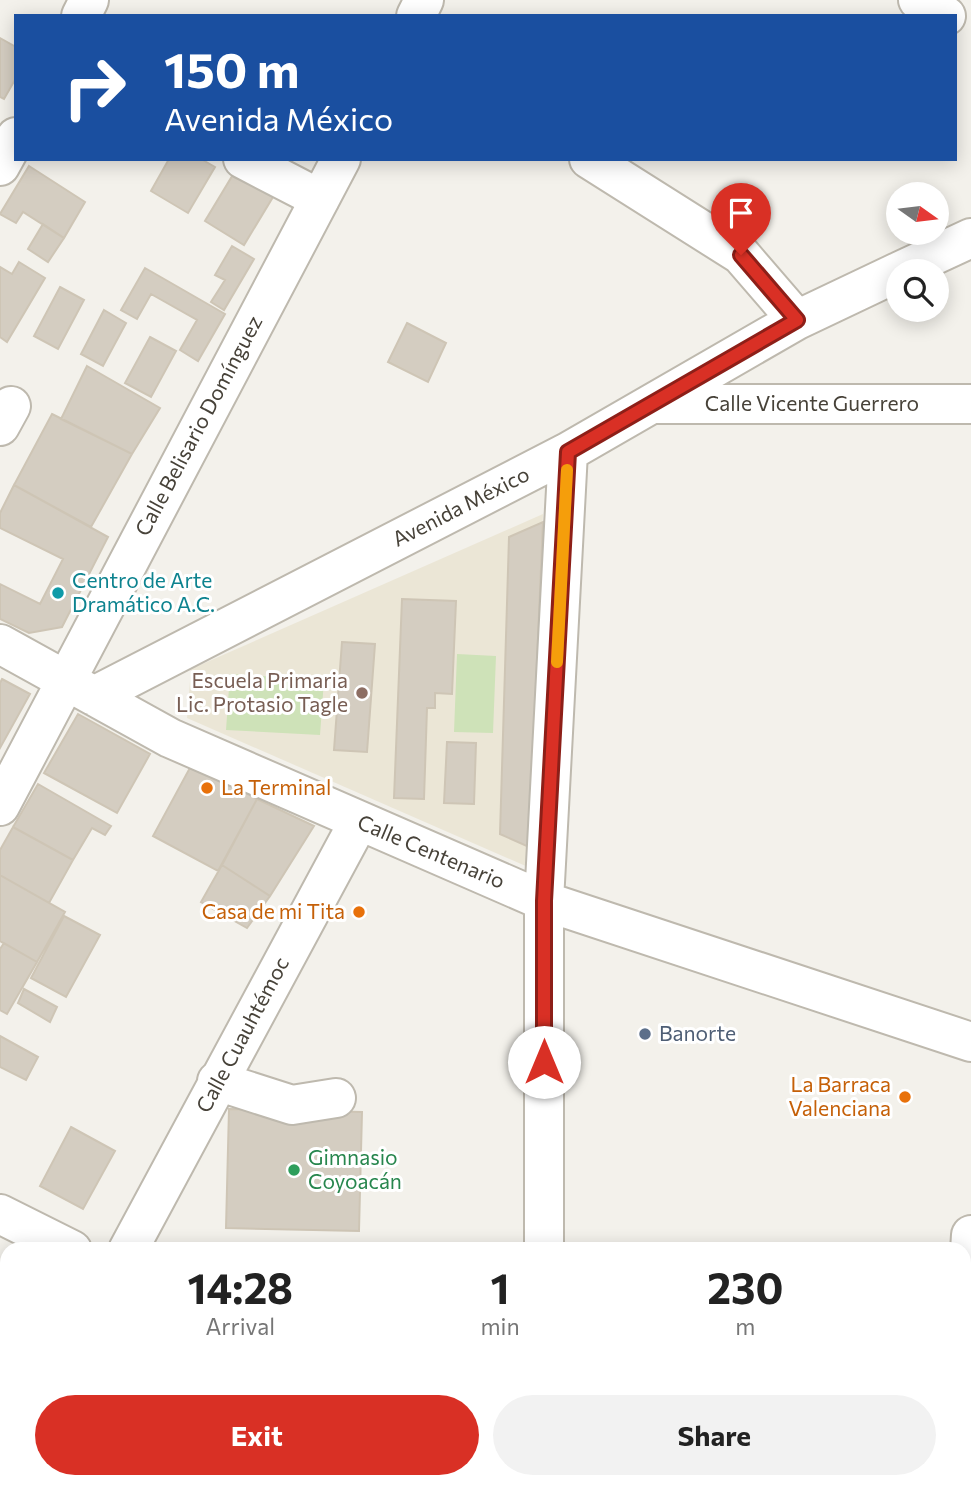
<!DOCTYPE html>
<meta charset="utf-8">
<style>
:root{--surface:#fff;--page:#f2f2f2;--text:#222;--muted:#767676;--accent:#d93025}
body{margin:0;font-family:Commissioner,sans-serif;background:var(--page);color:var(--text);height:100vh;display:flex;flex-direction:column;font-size:26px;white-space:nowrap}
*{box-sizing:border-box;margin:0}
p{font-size:23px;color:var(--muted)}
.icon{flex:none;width:38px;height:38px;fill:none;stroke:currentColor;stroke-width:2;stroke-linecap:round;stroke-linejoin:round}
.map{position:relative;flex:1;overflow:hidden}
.side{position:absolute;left:0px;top:1242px;width:971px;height:247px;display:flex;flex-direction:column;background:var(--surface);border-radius:21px 21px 0 0;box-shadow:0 4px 18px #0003}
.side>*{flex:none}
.top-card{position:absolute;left:14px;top:14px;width:943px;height:147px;border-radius:0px;box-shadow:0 4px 18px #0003;background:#1a4fa0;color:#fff;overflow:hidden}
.needle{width:46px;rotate:104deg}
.controls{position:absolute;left:886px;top:182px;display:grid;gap:14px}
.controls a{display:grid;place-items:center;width:63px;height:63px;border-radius:50%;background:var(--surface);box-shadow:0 4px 18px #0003;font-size:35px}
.pin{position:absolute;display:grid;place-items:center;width:60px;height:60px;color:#fff;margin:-72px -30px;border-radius:50% 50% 50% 0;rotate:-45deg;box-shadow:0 0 7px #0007}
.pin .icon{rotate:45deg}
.me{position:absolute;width:77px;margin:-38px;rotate:0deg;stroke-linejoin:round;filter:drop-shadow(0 0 5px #0008)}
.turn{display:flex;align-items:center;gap:24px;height:147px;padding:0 35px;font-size:32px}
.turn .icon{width:91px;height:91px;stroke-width:2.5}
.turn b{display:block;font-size:49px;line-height:60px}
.eta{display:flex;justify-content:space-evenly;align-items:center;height:119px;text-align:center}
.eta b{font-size:42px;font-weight:700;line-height:49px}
.button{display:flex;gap:14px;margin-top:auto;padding:14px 35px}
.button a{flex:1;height:80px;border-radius:42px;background:var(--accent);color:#fff;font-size:28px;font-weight:700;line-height:80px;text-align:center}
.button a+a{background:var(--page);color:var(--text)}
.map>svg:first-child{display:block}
.education{fill:#ebe6d6}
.green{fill:#cee2b8}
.building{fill:#d4cdc1;stroke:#cec5b5;stroke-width:2}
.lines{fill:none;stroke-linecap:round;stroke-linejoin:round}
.minor-casing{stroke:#beb9ae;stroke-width:42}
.minor{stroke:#fff;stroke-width:38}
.route-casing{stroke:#8d1f18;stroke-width:18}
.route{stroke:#d93025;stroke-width:12}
.slow{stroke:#f59e0b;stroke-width:12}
.culture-dot{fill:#0f9aa8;stroke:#fff;stroke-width:2.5}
.education-dot{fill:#8d6e63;stroke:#fff;stroke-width:2.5}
.food-dot{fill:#e8710a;stroke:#fff;stroke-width:2.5}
.service-dot{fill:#5c6f8a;stroke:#fff;stroke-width:2.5}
.leisure-dot{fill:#2e9e5b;stroke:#fff;stroke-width:2.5}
.labels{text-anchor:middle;stroke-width:6;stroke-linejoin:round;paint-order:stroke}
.street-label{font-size:21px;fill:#474239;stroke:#fff}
.culture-label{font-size:21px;fill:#0d838f;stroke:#fff;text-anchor:start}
.education-label{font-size:21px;fill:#785e54;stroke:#fff;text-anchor:end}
.food-label{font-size:21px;fill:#c56008;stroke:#fff;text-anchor:end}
.service-label{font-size:21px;fill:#4e5e75;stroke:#fff;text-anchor:start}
.leisure-label{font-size:21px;fill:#27864d;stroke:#fff;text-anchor:start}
</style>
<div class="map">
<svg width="971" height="1488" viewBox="0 0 971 1488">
<rect width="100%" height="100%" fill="#f3f1eb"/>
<!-- education -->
<path class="education" d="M 543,514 L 528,867 L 187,718 L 191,669 Z"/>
<!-- green -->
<path class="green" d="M 457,654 L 496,656 L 493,733 L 454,732 Z
M 230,674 L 324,680 L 320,735 L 226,730 Z
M 584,1482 L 710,1482 L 798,1488 L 584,1488 Z"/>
<!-- building -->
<path class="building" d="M 0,38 L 16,47 L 16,78 L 4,99 L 0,97 Z
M 169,159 L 201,159 L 215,167 L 188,213 L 151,191 Z
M 29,166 L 85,202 L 64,238 L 23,212 L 16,223 L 0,214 Z
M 234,173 L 273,197 L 244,245 L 205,221 Z
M 43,224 L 64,238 L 48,262 L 28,249 Z
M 232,246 L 254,259 L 224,310 L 211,302 L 225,280 L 215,275 Z
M 19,262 L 45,278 L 7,342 L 0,337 L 0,267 L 12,274 Z
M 145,268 L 225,314 L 198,361 L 180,350 L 197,320 L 151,294 L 137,319 L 121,310 Z
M 60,287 L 84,300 L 58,349 L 34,336 Z
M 104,310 L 126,323 L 103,366 L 81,354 Z
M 407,323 L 446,343 L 428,382 L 388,362 Z
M 150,337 L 176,351 L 151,397 L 125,383 Z
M 87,366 L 160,408 L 132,454 L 61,419 Z
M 52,414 L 132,454 L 91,527 L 14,485 Z
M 14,485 L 108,537 L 62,627 L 29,633 L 0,619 L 0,584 L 40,604 L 63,559 L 0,528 L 0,513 Z
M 543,522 L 529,847 L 500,834 L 509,537 Z
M 402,599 L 456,601 L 452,694 L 435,693 L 435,708 L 427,708 L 424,799 L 394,798 Z
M 342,642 L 375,644 L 367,752 L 334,750 Z
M 2,679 L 30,694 L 0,748 L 0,683 Z
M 78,714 L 150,754 L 117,813 L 44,773 Z
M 447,742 L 476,743 L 474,804 L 444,803 Z
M 192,764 L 257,799 L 218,871 L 153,836 Z
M 38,784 L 111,826 L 105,835 L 92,828 L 73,860 L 13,827 Z
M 257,799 L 314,826 L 270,896 L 222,865 Z
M 13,827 L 73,860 L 49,903 L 0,875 L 0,850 Z
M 222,865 L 270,896 L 247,928 L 201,902 Z
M 0,875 L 65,912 L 37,962 L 0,941 Z
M 64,916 L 100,935 L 66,997 L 31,978 Z
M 4,943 L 37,962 L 7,1014 L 0,1010 L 0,949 Z
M 24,989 L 57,1007 L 50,1022 L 18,1003 Z
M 0,1036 L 38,1057 L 26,1080 L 0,1067 Z
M 229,1109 L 362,1112 L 359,1231 L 226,1228 Z
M 71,1127 L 115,1151 L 83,1209 L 40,1186 Z
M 0,1348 L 7,1348 L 7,1418 L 0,1418 Z"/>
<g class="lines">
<defs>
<path id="minor" d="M 918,0 L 946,16
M 81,16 L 89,0
M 416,16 L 424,0
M 243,159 L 320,199
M 589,159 L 741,255 L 797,320
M 0,166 L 16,137
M 900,271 L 971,238
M 656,404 L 971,404
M 0,426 L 11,406
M 0,644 L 170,738 L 544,901 L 971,1042
M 94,696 L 568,452 L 797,320 L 898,272
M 0,806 L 341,159
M 217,1081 L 292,1105 L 336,1098
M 0,1214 L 72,1250
M 128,1250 L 359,821
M 544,1250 L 544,901 L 568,452
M 964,1345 L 971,1235
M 118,1488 L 118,1482
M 536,1488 L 536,1482
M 960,1488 L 960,1482"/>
</defs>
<!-- minor casing -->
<use href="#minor" class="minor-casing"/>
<!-- minor -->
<use href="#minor" class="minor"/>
</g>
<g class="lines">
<defs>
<path id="route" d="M 544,1062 L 544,901 L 568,452 L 797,320 L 741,255"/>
</defs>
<!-- route casing -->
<use href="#route" class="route-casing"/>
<!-- route -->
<use href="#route" class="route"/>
<!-- slow -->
<path class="slow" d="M 557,662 L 567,470"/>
</g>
<!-- markers -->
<circle class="culture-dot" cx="58" cy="593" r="7"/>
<circle class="education-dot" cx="362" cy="693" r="7"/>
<g class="food-dot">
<circle cx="207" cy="788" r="7"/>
<circle cx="359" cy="912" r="7"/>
<circle cx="905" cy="1097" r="7"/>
</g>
<circle class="service-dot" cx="645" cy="1034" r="7"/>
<circle class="leisure-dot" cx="294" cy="1170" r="7"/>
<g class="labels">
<!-- street labels -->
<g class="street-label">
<text x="812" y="411">Calle Vicente Guerrero</text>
<text transform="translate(199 426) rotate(-62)" y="7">Calle Belisario Domínguez</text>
<text transform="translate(461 507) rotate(-27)" y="7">Avenida México</text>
<text transform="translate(431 852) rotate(23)" y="7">Calle Centenario</text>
<text transform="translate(243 1035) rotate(-62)" y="7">Calle Cuauhtémoc</text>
</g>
<!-- culture labels -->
<g class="culture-label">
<text x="72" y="588">Centro de Arte<tspan x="72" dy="24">Dramático A.C.</tspan></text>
</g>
<!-- education labels -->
<g class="education-label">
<text x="348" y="688">Escuela Primaria<tspan x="348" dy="24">Lic. Protasio Tagle</tspan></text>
</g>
<!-- food labels -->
<g class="food-label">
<text x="221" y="795" text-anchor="start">La Terminal</text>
<text x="345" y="919">Casa de mi Tita</text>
<text x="891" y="1092">La Barraca<tspan x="891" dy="24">Valenciana</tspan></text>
</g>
<!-- service labels -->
<g class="service-label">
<text x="659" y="1041">Banorte</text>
</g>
<!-- leisure labels -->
<g class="leisure-label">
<text x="308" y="1165">Gimnasio<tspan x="308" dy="24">Coyoacán</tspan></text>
</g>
</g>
</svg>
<div class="controls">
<a><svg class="needle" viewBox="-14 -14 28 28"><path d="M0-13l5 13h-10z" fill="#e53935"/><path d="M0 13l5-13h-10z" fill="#767676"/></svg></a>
<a><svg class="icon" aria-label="search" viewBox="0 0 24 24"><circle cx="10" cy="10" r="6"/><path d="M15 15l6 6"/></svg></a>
</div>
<div class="pin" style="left:741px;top:255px;background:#d93025"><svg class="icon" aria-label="arrive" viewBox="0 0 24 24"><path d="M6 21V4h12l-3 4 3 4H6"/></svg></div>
<svg class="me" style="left:544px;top:1062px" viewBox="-20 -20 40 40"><circle r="19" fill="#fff"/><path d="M0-13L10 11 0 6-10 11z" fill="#d93025"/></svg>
<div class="top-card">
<div class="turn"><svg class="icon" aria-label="right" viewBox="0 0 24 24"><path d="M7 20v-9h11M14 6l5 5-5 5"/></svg><div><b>150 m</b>Avenida México</div></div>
</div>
<section class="side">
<div class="eta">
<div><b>14:28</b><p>Arrival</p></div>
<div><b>1</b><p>min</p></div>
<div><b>230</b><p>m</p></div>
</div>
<div class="button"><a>Exit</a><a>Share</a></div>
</section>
</div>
